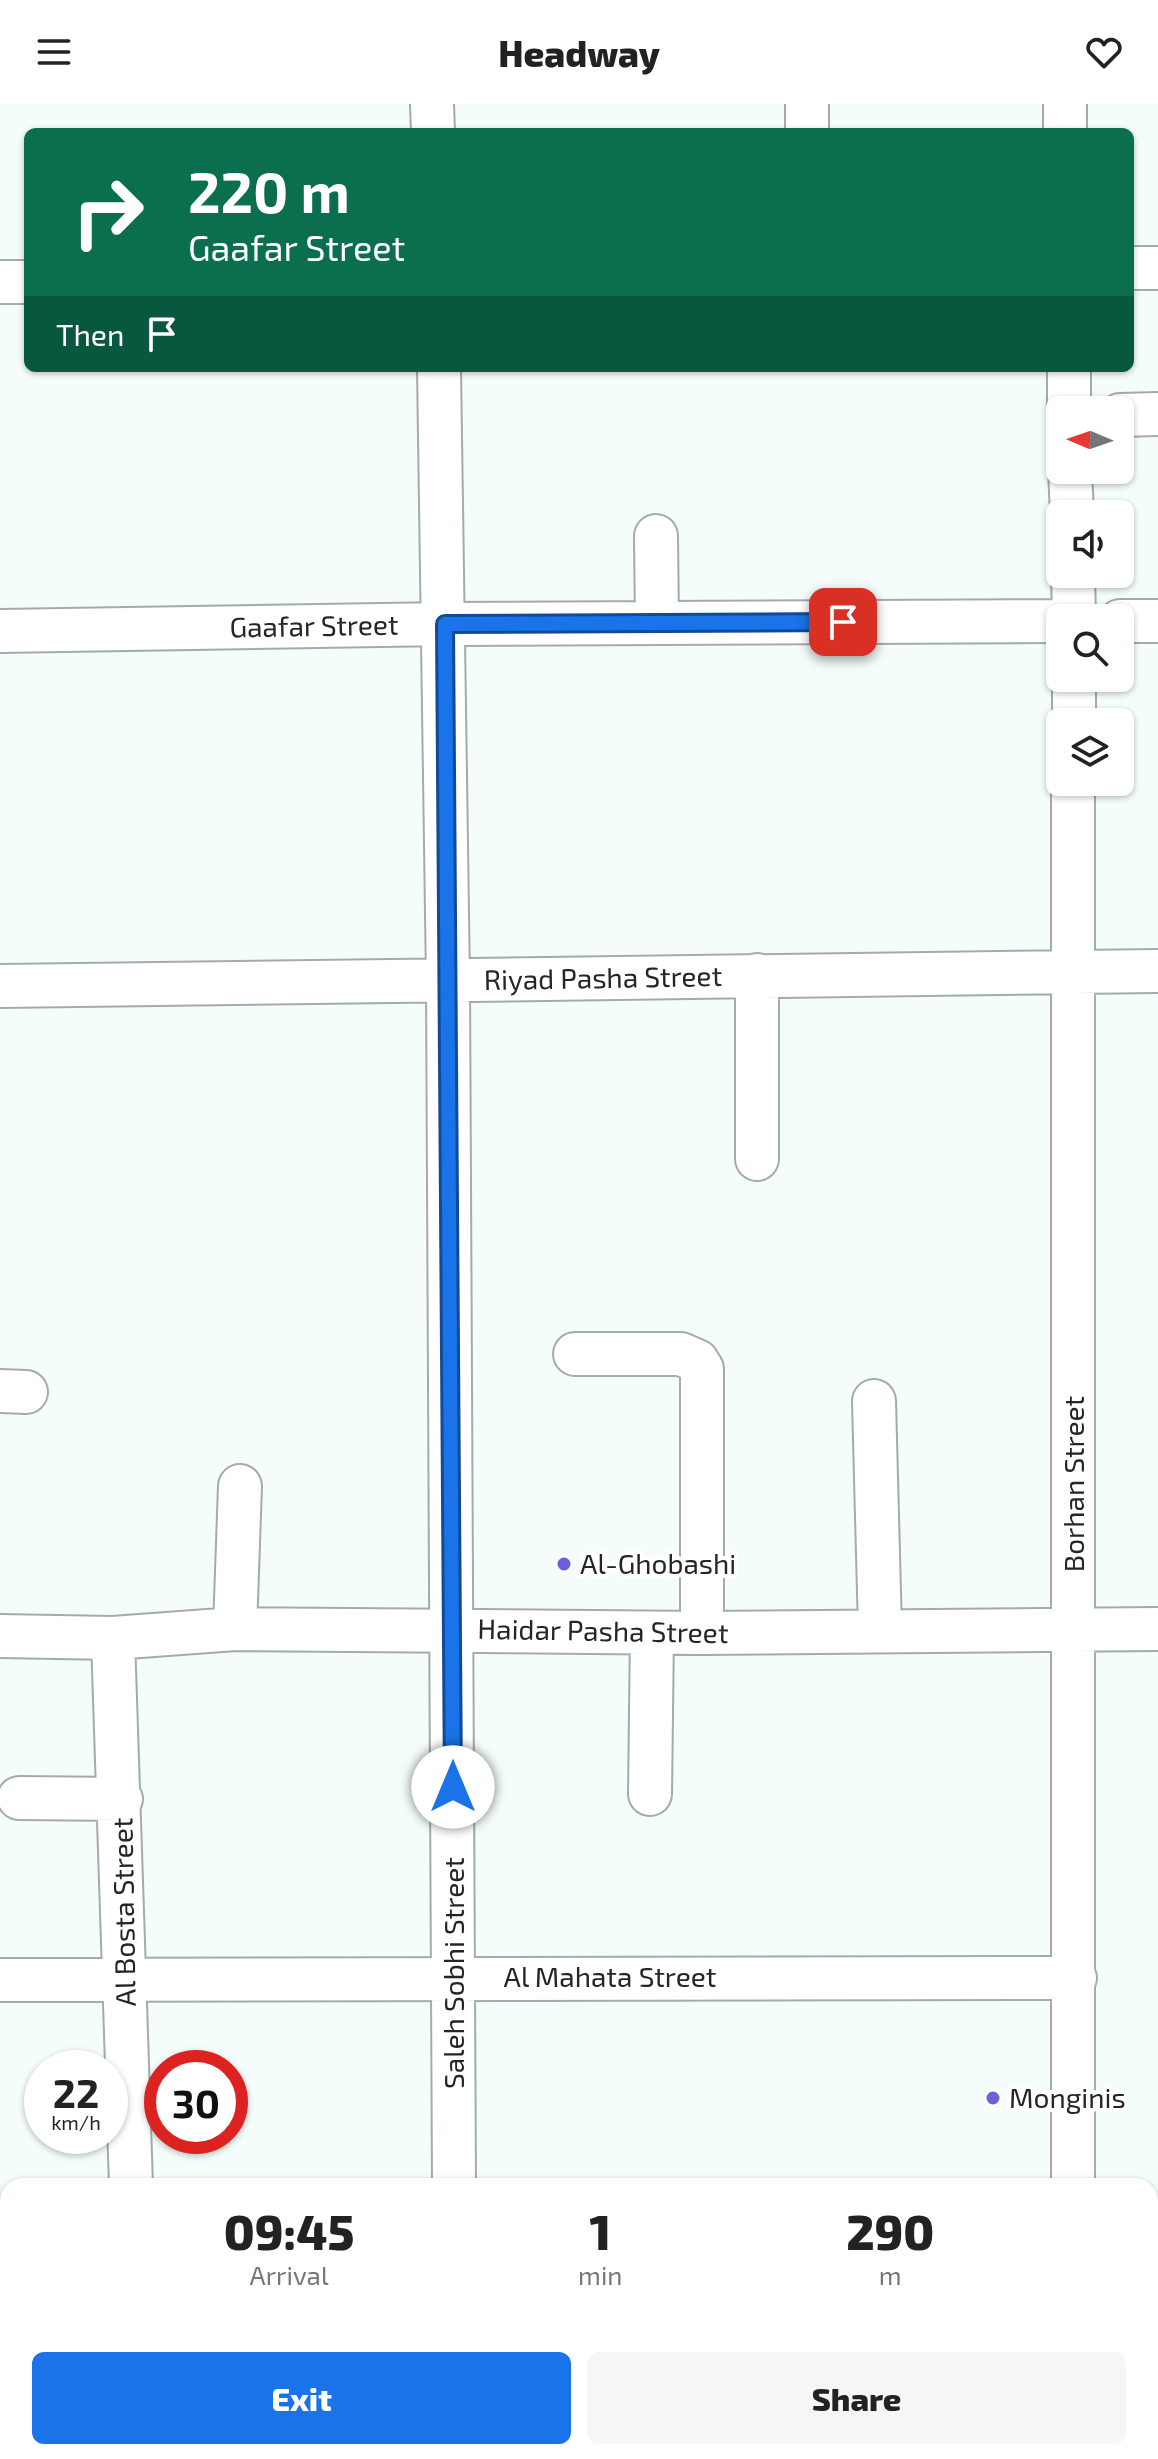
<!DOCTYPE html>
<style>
:root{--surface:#fff;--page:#f6f6f6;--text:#222;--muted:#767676;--accent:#1a73e8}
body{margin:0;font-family:"Exo 2",sans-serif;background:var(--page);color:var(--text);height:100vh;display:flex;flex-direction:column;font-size:30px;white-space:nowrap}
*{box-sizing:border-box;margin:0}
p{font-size:26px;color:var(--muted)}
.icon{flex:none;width:44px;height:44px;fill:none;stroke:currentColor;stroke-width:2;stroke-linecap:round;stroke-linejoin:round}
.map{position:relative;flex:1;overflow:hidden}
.side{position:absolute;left:0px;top:2074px;width:1158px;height:282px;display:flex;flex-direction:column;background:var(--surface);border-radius:24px 24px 0 0;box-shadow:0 2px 6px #0004}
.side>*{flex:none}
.banner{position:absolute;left:24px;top:24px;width:1110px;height:244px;border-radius:12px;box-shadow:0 2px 6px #0004;background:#0b6e4f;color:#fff;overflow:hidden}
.needle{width:52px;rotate:272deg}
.controls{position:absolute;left:1046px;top:292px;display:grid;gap:16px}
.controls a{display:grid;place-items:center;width:88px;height:88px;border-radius:12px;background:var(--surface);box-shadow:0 2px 6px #0004;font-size:40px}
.speed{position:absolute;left:24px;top:1946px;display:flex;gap:16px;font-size:40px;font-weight:700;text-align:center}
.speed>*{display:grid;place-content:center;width:104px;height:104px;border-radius:50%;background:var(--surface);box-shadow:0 2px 6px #0004;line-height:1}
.speed small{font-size:20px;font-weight:400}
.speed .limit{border:12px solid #d22;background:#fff;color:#111}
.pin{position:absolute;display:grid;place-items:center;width:68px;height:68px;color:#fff;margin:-34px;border-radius:16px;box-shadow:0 4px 12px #0006}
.me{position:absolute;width:88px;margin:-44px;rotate:0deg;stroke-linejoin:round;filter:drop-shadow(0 0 6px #0008)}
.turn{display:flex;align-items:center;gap:28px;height:168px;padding:0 32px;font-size:36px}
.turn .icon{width:104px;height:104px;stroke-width:2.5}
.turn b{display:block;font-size:56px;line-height:68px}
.then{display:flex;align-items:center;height:76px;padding:0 32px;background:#0003;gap:16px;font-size:30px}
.eta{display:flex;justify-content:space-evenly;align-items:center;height:136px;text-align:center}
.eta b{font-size:48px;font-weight:800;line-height:56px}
.cta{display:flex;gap:16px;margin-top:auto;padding:16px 32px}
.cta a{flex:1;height:92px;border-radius:12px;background:var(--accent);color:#fff;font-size:32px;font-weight:800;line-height:92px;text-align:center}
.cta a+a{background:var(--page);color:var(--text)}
header{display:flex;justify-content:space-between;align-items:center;height:104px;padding:0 32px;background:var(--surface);font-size:36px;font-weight:800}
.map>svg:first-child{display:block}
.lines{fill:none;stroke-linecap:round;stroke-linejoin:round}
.minor-casing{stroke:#a4acaa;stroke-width:46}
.tertiary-casing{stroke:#a4acaa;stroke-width:48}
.minor{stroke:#fff;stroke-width:42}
.tertiary{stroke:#fff;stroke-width:44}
.route-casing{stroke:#114b97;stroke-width:20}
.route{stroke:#1a73e8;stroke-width:14}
.poi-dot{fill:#6b60da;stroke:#fff;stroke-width:3}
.labels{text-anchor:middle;stroke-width:8;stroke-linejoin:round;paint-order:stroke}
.street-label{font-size:28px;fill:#232625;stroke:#fff}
.poi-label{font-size:28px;fill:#232625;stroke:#fff;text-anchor:start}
</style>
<header><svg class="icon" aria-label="menu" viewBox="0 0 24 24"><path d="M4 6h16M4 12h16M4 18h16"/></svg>Headway<svg class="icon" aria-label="heart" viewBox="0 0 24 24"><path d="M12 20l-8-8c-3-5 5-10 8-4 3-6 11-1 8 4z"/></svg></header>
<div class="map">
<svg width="1158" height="2355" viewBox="0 0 1158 2355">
<rect width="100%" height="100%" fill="#f4fdfb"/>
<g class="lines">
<defs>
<path id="minor" d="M 432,0 L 433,28
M 1065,0 L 1065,28
M 807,28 L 807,0
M 1130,164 L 1158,164
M 0,178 L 28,178
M 439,264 L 448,877 L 454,2082
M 1069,264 L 1069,306
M 1120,311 L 1158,310
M 1070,366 L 1072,410
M 656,432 L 657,519
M 1073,470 L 1074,514
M 1120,517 L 1158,517
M 0,527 L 445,520 L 1060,517
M 1074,618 L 1074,574
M 1073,678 L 1073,2082
M 757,871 L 757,1055
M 0,882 L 1158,867
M 575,1250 L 681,1250 L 697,1257 L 702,1265 L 702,1529
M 0,1287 L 26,1288
M 874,1297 L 880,1527
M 235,1525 L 240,1382
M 0,1532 L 113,1534 L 235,1525 L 702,1529 L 1158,1525
M 113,1534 L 131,2082
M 650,1690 L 652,1529
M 19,1694 L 121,1695
M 0,1876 L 1075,1874
M 177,2348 L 177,2355
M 453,2355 L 453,2348"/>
<path id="tertiary" d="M 1150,2229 L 1158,2229
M 0,2233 L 8,2233
M 1077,2348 L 1078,2355
M 1148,2355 L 1158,2340"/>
</defs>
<!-- minor casing -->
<use href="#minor" class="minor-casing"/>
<!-- tertiary casing -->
<use href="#tertiary" class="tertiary-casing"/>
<!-- minor -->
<use href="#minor" class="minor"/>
<!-- tertiary -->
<use href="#tertiary" class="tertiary"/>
</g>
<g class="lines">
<defs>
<path id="route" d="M 453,1683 L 445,520 L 843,518"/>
</defs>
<!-- route casing -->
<use href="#route" class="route-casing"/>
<!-- route -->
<use href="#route" class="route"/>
</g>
<!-- markers -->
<g class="poi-dot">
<circle cx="564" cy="1460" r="8"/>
<circle cx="993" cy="1994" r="8"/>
</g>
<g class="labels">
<!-- street labels -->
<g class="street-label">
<text transform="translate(314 522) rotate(-1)" y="10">Gaafar Street</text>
<text transform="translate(603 874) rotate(-1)" y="10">Riyad Pasha Street</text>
<text transform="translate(1074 1380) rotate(-90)" y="10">Borhan Street</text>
<text transform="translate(603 1527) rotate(1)" y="10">Haidar Pasha Street</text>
<text transform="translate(124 1808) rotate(-91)" y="10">Al Bosta Street</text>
<text transform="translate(454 1869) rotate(-90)" y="10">Saleh Sobhi Street</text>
<text x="610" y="1883">Al Mahata Street</text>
</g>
<!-- poi labels -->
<g class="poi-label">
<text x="580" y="1470">Al-Ghobashi</text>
<text x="1009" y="2004">Monginis</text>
</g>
</g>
</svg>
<div class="controls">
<a><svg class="needle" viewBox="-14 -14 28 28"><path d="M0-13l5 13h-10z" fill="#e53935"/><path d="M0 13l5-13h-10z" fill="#767676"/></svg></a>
<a><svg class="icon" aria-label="sound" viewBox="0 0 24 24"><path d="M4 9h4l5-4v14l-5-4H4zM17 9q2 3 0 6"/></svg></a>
<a><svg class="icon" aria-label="search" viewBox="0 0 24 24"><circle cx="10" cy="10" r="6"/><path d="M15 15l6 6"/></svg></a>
<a><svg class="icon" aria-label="layers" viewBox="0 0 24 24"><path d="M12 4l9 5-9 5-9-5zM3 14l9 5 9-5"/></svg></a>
</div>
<div class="speed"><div>22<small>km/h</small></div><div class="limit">30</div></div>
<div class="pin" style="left:843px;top:518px;background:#d93025"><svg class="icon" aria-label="arrive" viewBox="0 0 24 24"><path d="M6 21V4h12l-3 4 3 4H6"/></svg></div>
<svg class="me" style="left:453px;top:1683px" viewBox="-20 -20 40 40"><circle r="19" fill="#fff"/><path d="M0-13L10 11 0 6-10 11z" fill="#1a73e8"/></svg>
<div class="banner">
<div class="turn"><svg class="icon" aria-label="right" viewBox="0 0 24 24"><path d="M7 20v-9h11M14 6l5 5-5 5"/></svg><div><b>220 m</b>Gaafar Street</div></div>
<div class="then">Then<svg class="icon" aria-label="arrive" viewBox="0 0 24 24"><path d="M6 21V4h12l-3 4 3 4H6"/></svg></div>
</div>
<section class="side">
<div class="eta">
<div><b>09:45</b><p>Arrival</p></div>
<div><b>1</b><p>min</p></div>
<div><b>290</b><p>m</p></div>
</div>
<div class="cta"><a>Exit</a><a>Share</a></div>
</section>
</div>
